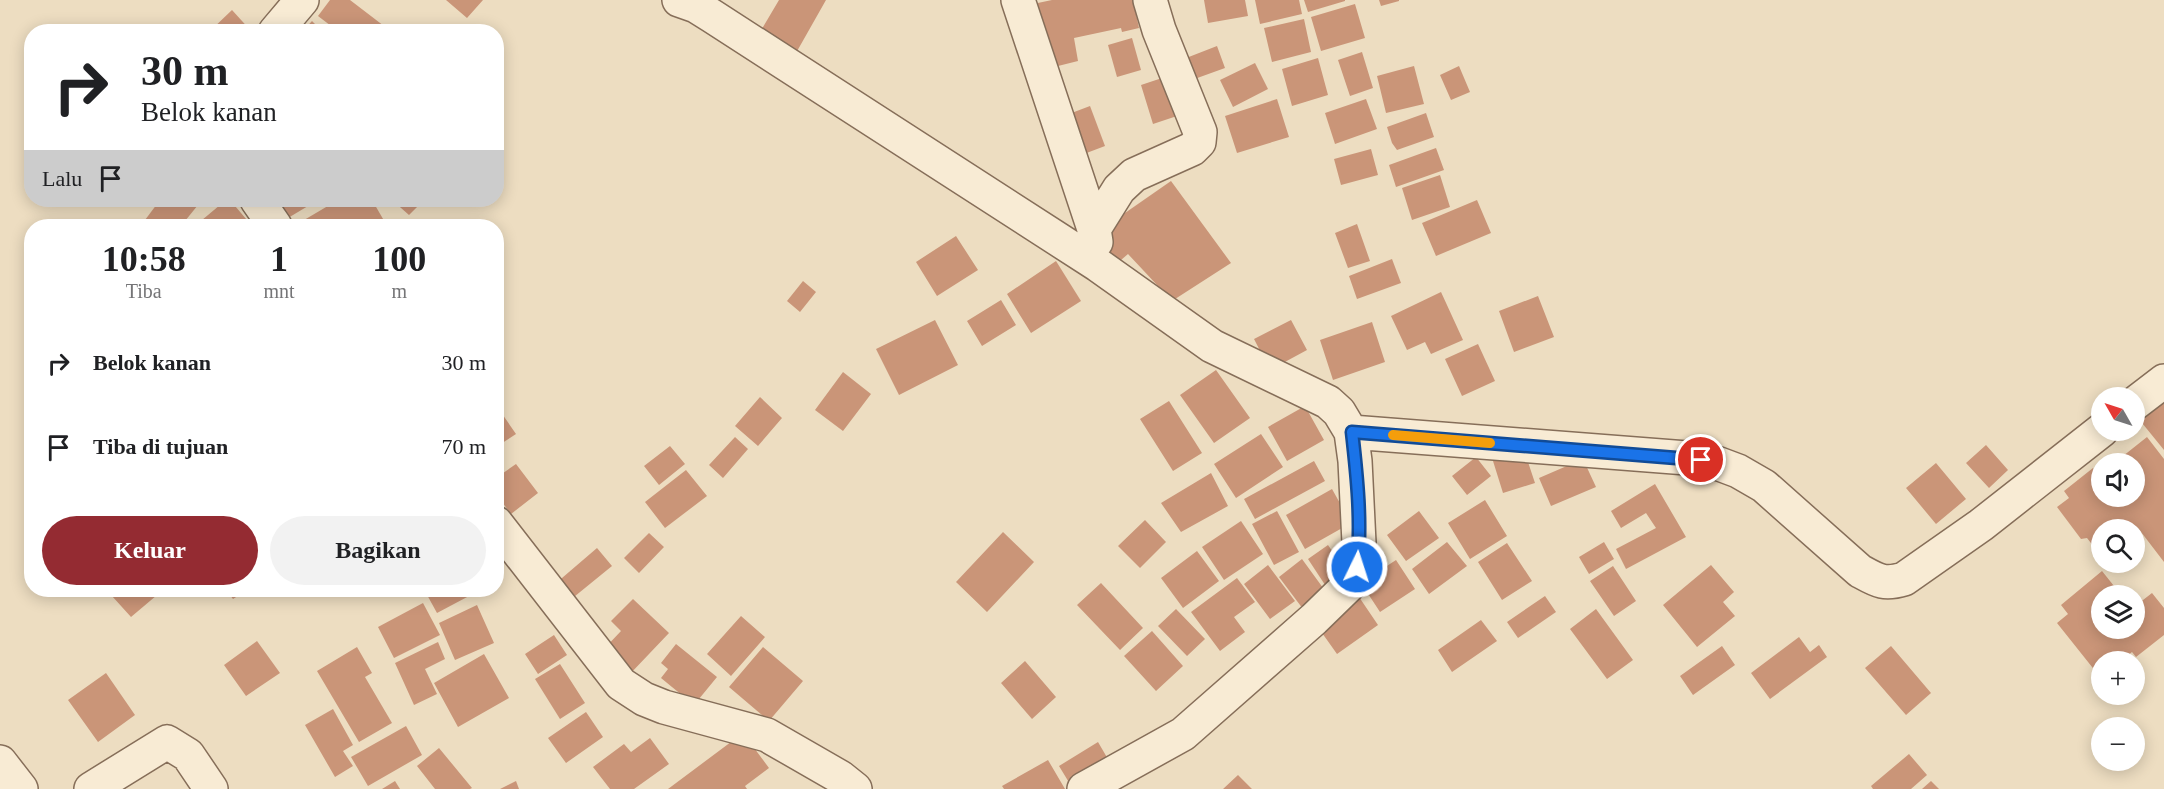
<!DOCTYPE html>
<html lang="id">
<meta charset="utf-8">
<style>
:root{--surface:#fff;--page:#f2f2f2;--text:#202124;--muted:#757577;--accent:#942b32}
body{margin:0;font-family:"Times New Roman",serif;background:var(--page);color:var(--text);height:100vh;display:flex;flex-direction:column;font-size:22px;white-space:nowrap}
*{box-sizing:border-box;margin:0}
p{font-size:20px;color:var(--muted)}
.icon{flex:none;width:33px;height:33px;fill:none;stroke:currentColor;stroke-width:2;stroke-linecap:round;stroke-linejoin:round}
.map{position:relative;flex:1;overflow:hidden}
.side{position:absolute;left:24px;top:219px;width:480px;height:378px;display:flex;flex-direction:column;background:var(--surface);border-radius:24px;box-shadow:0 3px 15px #0003}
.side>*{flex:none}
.hud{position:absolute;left:24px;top:24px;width:480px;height:183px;border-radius:24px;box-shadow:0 3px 15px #0003;background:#fff;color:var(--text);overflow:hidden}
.needle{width:39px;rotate:309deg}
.buttons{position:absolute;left:2091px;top:387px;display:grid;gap:12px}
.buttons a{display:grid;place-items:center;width:54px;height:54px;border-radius:50%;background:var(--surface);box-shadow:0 3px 15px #0003;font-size:30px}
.pin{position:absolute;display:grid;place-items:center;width:51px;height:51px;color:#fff;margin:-26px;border:3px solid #fff;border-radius:50%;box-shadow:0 2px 6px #0007}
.me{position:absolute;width:66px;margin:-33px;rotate:4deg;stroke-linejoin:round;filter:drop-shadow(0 0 4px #0008)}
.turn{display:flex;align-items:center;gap:21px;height:126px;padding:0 18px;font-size:27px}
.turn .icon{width:78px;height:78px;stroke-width:2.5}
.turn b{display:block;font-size:42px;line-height:51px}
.then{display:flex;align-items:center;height:57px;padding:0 18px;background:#0003;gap:12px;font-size:22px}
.eta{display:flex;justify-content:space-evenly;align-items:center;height:102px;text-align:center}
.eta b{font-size:36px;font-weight:700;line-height:42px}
.primary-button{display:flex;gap:12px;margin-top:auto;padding:12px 18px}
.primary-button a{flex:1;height:69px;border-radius:36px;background:var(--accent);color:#fff;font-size:24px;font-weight:700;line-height:69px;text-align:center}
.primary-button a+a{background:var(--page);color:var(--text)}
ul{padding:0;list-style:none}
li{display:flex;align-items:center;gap:18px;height:84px;padding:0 18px}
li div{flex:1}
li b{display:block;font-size:22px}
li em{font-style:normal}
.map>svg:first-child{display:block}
.building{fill:#ca9578}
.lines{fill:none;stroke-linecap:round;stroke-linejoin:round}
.minor-casing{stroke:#866e59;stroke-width:36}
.minor{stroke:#f8ebd4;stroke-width:33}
.route-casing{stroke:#114b97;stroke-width:15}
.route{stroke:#1a73e8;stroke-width:10}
.slow{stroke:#f59e0b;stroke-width:10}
</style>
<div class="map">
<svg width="2164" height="789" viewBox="0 0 2164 789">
<rect width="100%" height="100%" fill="#edddc1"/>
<!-- building -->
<path class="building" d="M 330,0 L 350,0 L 384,26 L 379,32 L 339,32 L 318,16 Z
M 446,0 L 483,0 L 467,18 Z
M 779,0 L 826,0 L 796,53 L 760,32 Z
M 1052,0 L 1133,0 L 1139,28 L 1122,32 L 1121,28 L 1074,38 L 1078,61 L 1046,69 L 1033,4 Z
M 1204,0 L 1245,0 L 1248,16 L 1208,23 Z
M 1255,0 L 1299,0 L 1302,14 L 1260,24 Z
M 1304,0 L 1345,0 L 1345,1 L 1308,12 Z
M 1379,0 L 1399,0 L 1399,1 L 1381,6 Z
M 1355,4 L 1365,38 L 1321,51 L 1311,17 Z
M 232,10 L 252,32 L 209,32 Z
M 1304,19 L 1311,52 L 1272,62 L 1264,28 Z
M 312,21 L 323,32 L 302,32 Z
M 1132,38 L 1141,70 L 1117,77 L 1108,45 Z
M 1217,46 L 1225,68 L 1189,81 L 1181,60 Z
M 1362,52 L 1373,88 L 1350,96 L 1338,60 Z
M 1318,58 L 1328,95 L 1292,106 L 1282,69 Z
M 1255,63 L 1268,89 L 1233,107 L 1220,80 Z
M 1414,66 L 1424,104 L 1386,113 L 1377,76 Z
M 1459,66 L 1470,92 L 1451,100 L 1440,75 Z
M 1171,75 L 1183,114 L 1153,124 L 1141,85 Z
M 1277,99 L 1289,137 L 1237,153 L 1225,116 Z
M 1366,99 L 1377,129 L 1335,144 L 1325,113 Z
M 1090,106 L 1105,146 L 1076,157 L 1061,117 Z
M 1426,113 L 1434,137 L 1397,150 L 1392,143 L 1387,127 Z
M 1436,148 L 1444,170 L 1396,187 L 1389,165 Z
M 1371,149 L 1378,175 L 1341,185 L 1334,159 Z
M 1440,175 L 1450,207 L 1412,220 L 1402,188 Z
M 1171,181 L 1231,263 L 1172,301 L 1128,254 L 1114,266 L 1104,256 L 1102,229 Z
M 160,200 L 202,200 L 181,226 L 154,226 L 145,220 Z
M 226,200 L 230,200 L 252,226 L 207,226 L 202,220 Z
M 277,200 L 318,200 L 288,218 Z
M 338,200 L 372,200 L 386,224 L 381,226 L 301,226 L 299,223 Z
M 392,200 L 424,200 L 409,215 Z
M 1477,200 L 1491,233 L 1436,256 L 1422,223 Z
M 1357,224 L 1370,261 L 1348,268 L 1335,233 Z
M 956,236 L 978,270 L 937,296 L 916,262 Z
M 1392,259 L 1401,283 L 1357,299 L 1349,276 Z
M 1056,261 L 1081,301 L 1031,333 L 1007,294 Z
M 803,281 L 816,292 L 800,312 L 787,301 Z
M 1441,292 L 1463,340 L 1431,354 L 1425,342 L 1407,350 L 1391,316 Z
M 1538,296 L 1554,337 L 1514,352 L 1499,311 Z
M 1001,300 L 1016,325 L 982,346 L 967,321 Z
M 935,320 L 958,365 L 899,395 L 876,349 Z
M 1291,320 L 1307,350 L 1270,370 L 1254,339 Z
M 1372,322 L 1385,362 L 1333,380 L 1320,340 Z
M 1478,344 L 1495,381 L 1462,396 L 1445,359 Z
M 1216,370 L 1250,418 L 1214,443 L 1180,395 Z
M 843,372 L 871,394 L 843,431 L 815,410 Z
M 760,397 L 782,418 L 758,446 L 735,426 Z
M 2164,397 L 2164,450 L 2138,418 Z
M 1169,401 L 1202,453 L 1173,471 L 1140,419 Z
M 496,405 L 516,434 L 496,447 Z
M 1305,406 L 1324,440 L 1287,461 L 1268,427 Z
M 1261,434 L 1283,467 L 1236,498 L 1214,464 Z
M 735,437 L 748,449 L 723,478 L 709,465 Z
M 2147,437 L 2164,459 L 2164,562 L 2138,528 L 2134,531 L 2102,530 L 2102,557 L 2087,538 L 2081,539 L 2057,507 L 2069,498 L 2064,491 L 2093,468 L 2098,475 L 2102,472 L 2102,496 L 2134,496 L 2134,464 L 2113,464 Z
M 1986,445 L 2008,470 L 1989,488 L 1966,463 Z
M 670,446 L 685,464 L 659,485 L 644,466 Z
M 1524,450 L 1535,483 L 1503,493 L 1493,461 Z
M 1476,457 L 1491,476 L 1467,495 L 1452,476 Z
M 1583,459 L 1596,487 L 1551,506 L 1539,478 Z
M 1314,461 L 1325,481 L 1255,519 L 1244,499 Z
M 1936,463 L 1966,499 L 1936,524 L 1906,488 Z
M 516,464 L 538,493 L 511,514 L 496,494 L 496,478 Z
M 686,470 L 707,496 L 665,528 L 645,502 Z
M 1211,473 L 1228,506 L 1181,532 L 1161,503 Z
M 1655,484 L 1686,537 L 1626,569 L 1616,549 L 1656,528 L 1646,513 L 1621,528 L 1611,511 Z
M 1332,489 L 1351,523 L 1305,549 L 1286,515 Z
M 1485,500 L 1507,536 L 1470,559 L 1448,523 Z
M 1277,511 L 1299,552 L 1274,565 L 1252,524 Z
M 1419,511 L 1439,538 L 1406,561 L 1387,535 Z
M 1145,520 L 1166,542 L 1140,568 L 1118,546 Z
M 1241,521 L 1263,554 L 1224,580 L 1202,547 Z
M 1003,532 L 1034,562 L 987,612 L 956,582 Z
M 649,533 L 664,547 L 639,573 L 624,558 Z
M 1447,542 L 1467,566 L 1429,594 L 1412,569 Z
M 1604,542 L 1614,559 L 1589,574 L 1579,557 Z
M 1507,543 L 1532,581 L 1502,600 L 1478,562 Z
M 1328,545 L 1350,577 L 1329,591 L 1308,559 Z
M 597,548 L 612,566 L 569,601 L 555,584 Z
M 1197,551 L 1219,581 L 1183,608 L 1161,578 Z
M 1302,559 L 1326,592 L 1303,609 L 1279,577 Z
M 1396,560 L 1415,589 L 1380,612 L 1361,583 Z
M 1268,565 L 1295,601 L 1270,619 L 1244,584 Z
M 1711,565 L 1734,592 L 1723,602 L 1735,616 L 1697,647 L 1663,605 Z
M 1613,566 L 1636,601 L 1614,616 L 1590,581 Z
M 2102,571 L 2122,596 L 2102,596 L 2102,628 L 2134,628 L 2134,607 L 2152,593 L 2164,608 L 2164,635 L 2136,657 L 2132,652 L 2119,662 L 2102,662 L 2100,677 L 2057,623 L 2068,614 L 2061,605 Z
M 1237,578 L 1255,602 L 1234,617 L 1245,632 L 1220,651 L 1191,612 Z
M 1101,583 L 1143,628 L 1120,650 L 1077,605 Z
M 119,590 L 163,590 L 131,617 L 112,596 Z
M 226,590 L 247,590 L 233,599 Z
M 433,590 L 465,590 L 469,596 L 437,613 L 426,593 Z
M 1357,594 L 1378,625 L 1337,654 L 1315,623 Z
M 1545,596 L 1556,612 L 1518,638 L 1507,622 Z
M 633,599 L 669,633 L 629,675 L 603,650 L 621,631 L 611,621 Z
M 423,603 L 440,635 L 394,658 L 378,627 Z
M 477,605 L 494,643 L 455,660 L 439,623 Z
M 1176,609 L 1205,639 L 1187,656 L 1158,626 Z
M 1596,609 L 1633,660 L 1607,679 L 1570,629 Z
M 741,616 L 765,637 L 731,676 L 707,654 Z
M 1481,620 L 1497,641 L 1452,672 L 1438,650 Z
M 1152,631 L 1183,666 L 1156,691 L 1124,656 Z
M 554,635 L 567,655 L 538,674 L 525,654 Z
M 1799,637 L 1810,652 L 1819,645 L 1827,657 L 1770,699 L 1751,673 Z
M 257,641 L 280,673 L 246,696 L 224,665 Z
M 438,642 L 445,659 L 425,669 L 437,694 L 414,705 L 395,663 Z
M 676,644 L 717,677 L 694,705 L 661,678 L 668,669 L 661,663 Z
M 1722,646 L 1735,665 L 1693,695 L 1680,676 Z
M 1891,646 L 1931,693 L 1906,715 L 1865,668 Z
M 357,647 L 372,673 L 365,677 L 392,723 L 359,742 L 317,671 Z
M 763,647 L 803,681 L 769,721 L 729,687 Z
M 484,654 L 509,698 L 458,727 L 434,683 Z
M 1025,661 L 1056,697 L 1032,719 L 1001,683 Z
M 560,664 L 585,703 L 560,719 L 535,679 Z
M 106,673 L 135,715 L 98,742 L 68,700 Z
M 333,709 L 353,745 L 343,751 L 353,766 L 335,777 L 305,725 Z
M 586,712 L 603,737 L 566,763 L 548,738 Z
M 406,726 L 422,755 L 368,786 L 351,757 Z
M 743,733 L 769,768 L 745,786 L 747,789 L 668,789 Z
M 650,738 L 669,764 L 634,789 L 610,789 L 593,767 L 624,744 L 631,752 Z
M 1098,742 L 1112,766 L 1073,789 L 1059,766 Z
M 439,748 L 472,788 L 470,789 L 435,789 L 417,766 Z
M 1909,754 L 1927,775 L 1911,789 L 1873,789 L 1871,786 Z
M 1048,760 L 1065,789 L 1004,789 L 1002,786 Z
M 1238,775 L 1252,789 L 1223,789 Z
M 395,781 L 400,789 L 382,789 Z
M 516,781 L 519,789 L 500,789 Z
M 1931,781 L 1939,789 L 1922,789 Z"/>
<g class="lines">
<defs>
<path id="minor" d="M 679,0 L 696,6 L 712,16 L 1098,265 L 1212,346 L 1328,402 L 1339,412 L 1351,432 L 1355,461 L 1359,543 L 1357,567 L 1351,583 L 1314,619 L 1183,734 L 1084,789
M 1018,0 L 1094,229 L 1096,242
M 275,32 L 302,0
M 257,200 L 275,226
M 1094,229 L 1119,189 L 1134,175 L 1192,149 L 1199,142 L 1200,132 L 1159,30 L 1150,0
M 2134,404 L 2164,381
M 1351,432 L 1687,458 L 1714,462 L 1738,471 L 1764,486 L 1860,571 C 1878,581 1884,585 1904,579 L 1981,525 L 2102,430
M 496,523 L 621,684 L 644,699 L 664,707 L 767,735 L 840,777 L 855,789
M 0,762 L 21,789
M 91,789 L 167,742 L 188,755 L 211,789"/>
</defs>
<!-- minor casing -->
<use href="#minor" class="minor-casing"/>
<!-- minor -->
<use href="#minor" class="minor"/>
</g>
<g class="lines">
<defs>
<path id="route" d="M 1357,567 C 1362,523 1357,476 1352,432 L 1701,460"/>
</defs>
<!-- route casing -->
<use href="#route" class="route-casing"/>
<!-- route -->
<use href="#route" class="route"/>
<!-- slow -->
<path class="slow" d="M 1393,435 L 1490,443"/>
</g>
</svg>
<div class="buttons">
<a><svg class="needle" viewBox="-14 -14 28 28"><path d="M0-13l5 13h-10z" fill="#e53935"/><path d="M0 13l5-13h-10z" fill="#757577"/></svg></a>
<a><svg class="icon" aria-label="sound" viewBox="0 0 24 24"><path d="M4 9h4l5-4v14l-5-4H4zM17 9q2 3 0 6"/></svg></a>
<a><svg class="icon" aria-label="search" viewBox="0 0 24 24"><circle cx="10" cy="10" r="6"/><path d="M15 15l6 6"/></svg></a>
<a><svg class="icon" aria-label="layers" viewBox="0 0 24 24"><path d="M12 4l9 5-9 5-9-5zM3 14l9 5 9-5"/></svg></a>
<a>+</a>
<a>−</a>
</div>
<div class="pin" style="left:1701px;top:460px;background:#d93025"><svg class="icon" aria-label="arrive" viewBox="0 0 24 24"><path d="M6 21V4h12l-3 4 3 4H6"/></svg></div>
<svg class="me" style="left:1357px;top:567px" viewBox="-20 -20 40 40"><circle r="17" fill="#1a73e8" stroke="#fff" stroke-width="3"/><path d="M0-11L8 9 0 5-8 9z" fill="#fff"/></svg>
<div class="hud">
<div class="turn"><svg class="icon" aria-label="right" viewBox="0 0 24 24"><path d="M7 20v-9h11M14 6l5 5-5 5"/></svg><div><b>30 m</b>Belok kanan</div></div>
<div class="then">Lalu<svg class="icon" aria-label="arrive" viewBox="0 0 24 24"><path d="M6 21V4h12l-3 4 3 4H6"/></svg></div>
</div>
<section class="side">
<div class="eta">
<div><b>10:58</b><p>Tiba</p></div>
<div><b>1</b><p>mnt</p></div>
<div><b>100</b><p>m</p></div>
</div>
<ul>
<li><svg class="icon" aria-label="right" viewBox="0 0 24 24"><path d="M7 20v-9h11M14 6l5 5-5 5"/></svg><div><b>Belok kanan</b></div><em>30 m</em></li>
<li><svg class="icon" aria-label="arrive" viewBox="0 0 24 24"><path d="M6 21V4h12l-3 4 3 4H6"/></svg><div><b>Tiba di tujuan</b></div><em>70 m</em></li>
</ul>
<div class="primary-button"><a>Keluar</a><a>Bagikan</a></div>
</section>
</div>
